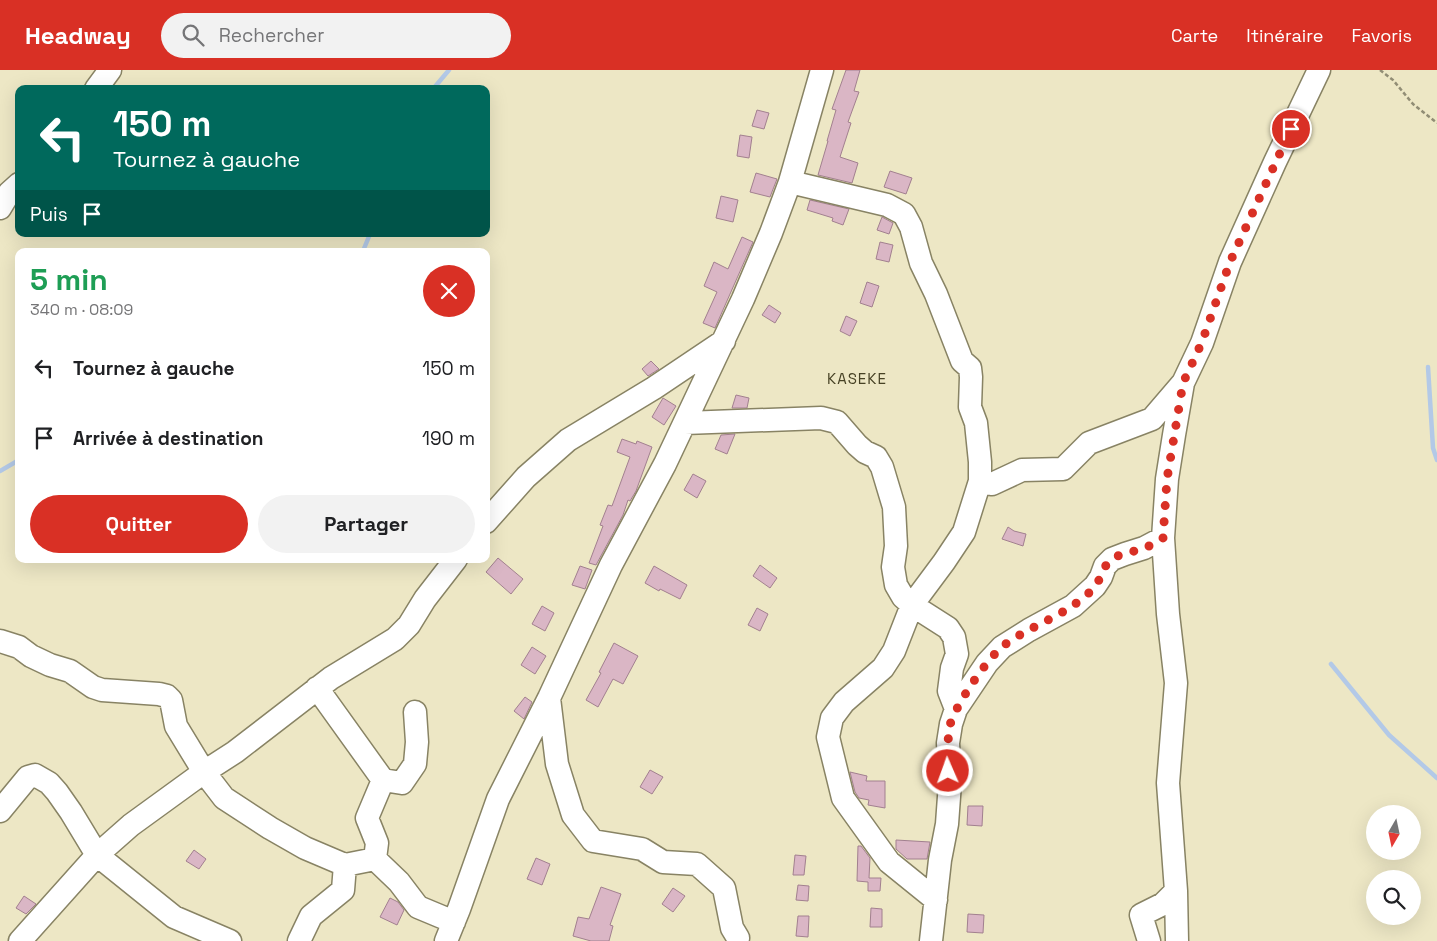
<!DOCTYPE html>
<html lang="fr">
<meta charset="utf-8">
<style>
:root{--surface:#fff;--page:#f2f2f2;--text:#202124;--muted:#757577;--accent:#d93025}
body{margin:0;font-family:"Space Grotesk",sans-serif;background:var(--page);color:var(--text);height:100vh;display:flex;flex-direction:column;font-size:19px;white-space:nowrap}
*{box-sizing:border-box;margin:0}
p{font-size:16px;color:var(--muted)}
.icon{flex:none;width:28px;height:28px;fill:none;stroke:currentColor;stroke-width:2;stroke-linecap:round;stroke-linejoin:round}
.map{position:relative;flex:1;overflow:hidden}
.side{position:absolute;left:15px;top:178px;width:475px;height:315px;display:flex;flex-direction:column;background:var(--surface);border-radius:10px;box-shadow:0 5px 20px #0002}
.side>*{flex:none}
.hud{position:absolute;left:15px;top:15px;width:475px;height:152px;border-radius:10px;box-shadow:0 5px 20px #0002;background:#00695c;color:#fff;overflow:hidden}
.needle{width:32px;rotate:189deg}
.buttons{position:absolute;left:1366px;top:735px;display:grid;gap:10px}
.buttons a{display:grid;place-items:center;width:55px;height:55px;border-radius:50%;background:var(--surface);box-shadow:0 5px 20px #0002;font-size:25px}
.pin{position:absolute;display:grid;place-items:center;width:42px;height:42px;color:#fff;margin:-21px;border:2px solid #fff;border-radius:50%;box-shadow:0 1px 5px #0007}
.me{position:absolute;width:55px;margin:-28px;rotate:358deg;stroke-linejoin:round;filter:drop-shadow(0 0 4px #0008)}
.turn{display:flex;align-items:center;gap:18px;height:105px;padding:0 15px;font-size:22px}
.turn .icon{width:65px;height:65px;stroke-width:2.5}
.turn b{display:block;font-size:35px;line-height:42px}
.then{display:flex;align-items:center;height:48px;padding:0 15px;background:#0003;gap:10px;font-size:19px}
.round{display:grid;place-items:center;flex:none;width:52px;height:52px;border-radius:26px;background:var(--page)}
.summary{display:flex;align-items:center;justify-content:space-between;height:85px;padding:0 15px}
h1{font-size:30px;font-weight:600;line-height:38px;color:#1e9e55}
.primary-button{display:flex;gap:10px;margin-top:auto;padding:10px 15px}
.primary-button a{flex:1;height:58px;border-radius:30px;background:var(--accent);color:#fff;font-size:20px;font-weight:600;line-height:58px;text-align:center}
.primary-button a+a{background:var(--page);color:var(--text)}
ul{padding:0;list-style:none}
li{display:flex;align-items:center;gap:15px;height:70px;padding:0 15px}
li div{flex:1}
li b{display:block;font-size:19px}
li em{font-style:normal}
header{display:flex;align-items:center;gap:30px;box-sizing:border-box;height:70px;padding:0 25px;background:var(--accent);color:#fff}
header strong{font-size:24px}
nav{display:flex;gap:28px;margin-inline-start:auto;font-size:18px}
.search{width:350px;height:45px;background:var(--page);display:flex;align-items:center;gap:12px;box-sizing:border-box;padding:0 18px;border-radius:28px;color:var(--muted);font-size:19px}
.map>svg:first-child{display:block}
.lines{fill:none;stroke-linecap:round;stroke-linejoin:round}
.stream{stroke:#b3c9e7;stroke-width:4.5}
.building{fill:#dab6c5;stroke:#a2808f}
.minor-casing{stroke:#888364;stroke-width:25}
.path{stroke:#918d75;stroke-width:2.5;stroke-dasharray:4 2.5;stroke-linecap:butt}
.minor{stroke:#fff;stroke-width:22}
.route{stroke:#d93025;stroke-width:9;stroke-dasharray:0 16.2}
.labels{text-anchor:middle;stroke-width:4.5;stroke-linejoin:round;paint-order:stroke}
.neighbourhood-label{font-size:15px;letter-spacing:1px;fill:#474225;stroke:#ede7c5}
</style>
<header>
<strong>Headway</strong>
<div class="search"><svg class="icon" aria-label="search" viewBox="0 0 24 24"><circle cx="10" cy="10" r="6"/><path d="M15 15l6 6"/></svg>Rechercher</div>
<nav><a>Carte</a><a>Itinéraire</a><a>Favoris</a></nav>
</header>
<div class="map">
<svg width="1437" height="871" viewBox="0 0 1437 871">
<rect width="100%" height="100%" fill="#ede7c5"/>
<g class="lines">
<!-- stream -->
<path class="stream" d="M 433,19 L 449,0
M 363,181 L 370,164
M 1428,297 L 1433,378 L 1437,390
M 0,401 L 19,390
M 1331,594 L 1389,665 L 1437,708"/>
</g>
<!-- building -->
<path class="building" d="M 846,0 L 860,0 L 854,21 L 859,22 L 848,52 L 851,53 L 840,87 L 858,93 L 852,113 L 818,105 L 828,71 L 827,71 L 836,40 L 832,39 Z
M 757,40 L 769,43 L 764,59 L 752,56 Z
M 740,65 L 752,67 L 749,88 L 737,86 Z
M 890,101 L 912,108 L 906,124 L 884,117 Z
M 756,103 L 777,109 L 770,127 L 750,122 Z
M 721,126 L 738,130 L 733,152 L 716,148 Z
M 810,130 L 849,139 L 843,155 L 832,151 L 833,148 L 807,140 Z
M 882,147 L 893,153 L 889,164 L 877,160 Z
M 742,167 L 753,172 L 715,258 L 703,253 L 717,222 L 704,216 L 714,192 L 728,199 Z
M 880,172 L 893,175 L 889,192 L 876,189 Z
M 867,212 L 879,216 L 872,237 L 860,233 Z
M 769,235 L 781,243 L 775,253 L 762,245 Z
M 846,246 L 857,251 L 850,266 L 840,261 Z
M 651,291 L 659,299 L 648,306 L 642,299 Z
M 736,325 L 749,328 L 747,338 L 732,338 Z
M 663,328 L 676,336 L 664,355 L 652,347 Z
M 735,364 L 727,384 L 715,379 L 721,365 Z
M 622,369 L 636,374 L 637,371 L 652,377 L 636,421 L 630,431 L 628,430 L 623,445 L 596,495 L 589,493 L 603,456 L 600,455 L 608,435 L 612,436 L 630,387 L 617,382 Z
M 693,404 L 706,411 L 697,428 L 684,420 Z
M 1008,457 L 1014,461 L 1026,464 L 1023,476 L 1002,469 Z
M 498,488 L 523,509 L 511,524 L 486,502 Z
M 760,495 L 777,508 L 770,518 L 753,506 Z
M 580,496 L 592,500 L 585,519 L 572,515 Z
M 654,496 L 687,515 L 680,529 L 660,519 L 659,521 L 645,513 Z
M 542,536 L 554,543 L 545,561 L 532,554 Z
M 757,538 L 768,544 L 760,561 L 748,555 Z
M 614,573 L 638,586 L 623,614 L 613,609 L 598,637 L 586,630 L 601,603 L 599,602 Z
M 532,577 L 546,586 L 535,604 L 521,595 Z
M 525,627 L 532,632 L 524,649 L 514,641 Z
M 650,700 L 663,707 L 652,724 L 640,717 Z
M 850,702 L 867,706 L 866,711 L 885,711 L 885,738 L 868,735 L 869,730 L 859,728 L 855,722 Z
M 968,736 L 983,736 L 982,756 L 967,755 Z
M 896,770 L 930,772 L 927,789 L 907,789 L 896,779 Z
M 858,776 L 861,776 L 870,788 L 869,808 L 881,808 L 880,821 L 868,821 L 868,812 L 857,811 Z
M 194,780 L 206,789 L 199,799 L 186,791 Z
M 795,785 L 806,786 L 804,805 L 793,805 Z
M 536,788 L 550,794 L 542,815 L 527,809 Z
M 798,815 L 809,816 L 808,831 L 796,830 Z
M 601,817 L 621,824 L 610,855 L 613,856 L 609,871 L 591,871 L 573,866 L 578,847 L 589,849 Z
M 673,818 L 685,826 L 673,842 L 662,834 Z
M 24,826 L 36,834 L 26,844 L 16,838 Z
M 390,828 L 398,832 L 404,840 L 397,855 L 380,847 Z
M 871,838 L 882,839 L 882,857 L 870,857 Z
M 968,844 L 984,845 L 983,863 L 967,862 Z
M 798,846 L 809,846 L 808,867 L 796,866 Z"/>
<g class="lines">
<defs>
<path id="minor" d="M 96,19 L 110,0
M 790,112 L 887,135 L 904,144 L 911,157 L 921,193 L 936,224 L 962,291 L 970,298 L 971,307 L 970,337 L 976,353 L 980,392 L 980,411 L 964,462 L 944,492 L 912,535 L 894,581 L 883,598 L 844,632 L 832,648 L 828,667 L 843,728 L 889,792 L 936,830
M 0,138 L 9,123 L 19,114
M 685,353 L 821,348 L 837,352 L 857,375 L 865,382 L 876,387 L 882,397 L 894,437 L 896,476 L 893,497 L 896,515 L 903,527 L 912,535 L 948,558 L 954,567 L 957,584 L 952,598 L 949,621 L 956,639
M 980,411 L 992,414 L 1022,400 L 1063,399 L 1089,373 L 1152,349 L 1182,314
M 486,452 L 526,407 L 568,370 L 654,318 L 724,271
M 0,571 L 19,577 L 31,586 L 50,595 L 70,601 L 93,617 L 102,620 L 159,624 L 167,626 L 171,630 L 176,656 L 204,702 L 224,728 L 270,758 L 305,778 L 345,795 L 375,789 L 399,812 L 418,837 L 454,852
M 317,618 L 383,710 L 402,713 L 415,694 L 417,672 L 415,642
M 549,628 L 557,694 L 573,745 L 593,771 L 642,779 L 663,792 L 697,794 L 724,818 L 732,858 L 738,868
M 0,741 L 28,707 L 35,705 L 49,713 L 57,722 L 71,742 L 97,785 L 174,847 L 230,871
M 375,789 L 377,773 L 367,748 L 383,710
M 20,871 L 97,785 L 131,755 L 204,702 L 235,682 L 331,608 L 395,569 L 409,555 L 425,529 L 456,489
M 299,871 L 311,846 L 343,820 L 345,795
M 446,871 L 459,839 L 498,729 L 549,628 L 611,495 L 665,394 L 743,229 L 771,163 L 790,112 L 822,0
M 931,871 L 940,790 L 947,754 L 950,713 L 948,673 L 951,654 L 956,639 L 987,593 L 1002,577 L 1029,560 L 1073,536 L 1095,516 L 1101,507 L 1105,496 L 1112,489 L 1125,484 L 1144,478 L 1163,468
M 1149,871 L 1141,845 L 1163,834 L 1176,821
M 1177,871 L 1176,821 L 1168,713 L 1176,613 L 1168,544 L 1163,468 L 1167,409 L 1174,365 L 1183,313 L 1202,273 L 1230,192 L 1275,92 L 1319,0"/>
</defs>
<!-- minor casing -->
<use href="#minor" class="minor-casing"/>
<!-- path -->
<path class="path" d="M 1380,0 L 1393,10 L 1413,34 L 1437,53"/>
<!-- minor -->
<use href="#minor" class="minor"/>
</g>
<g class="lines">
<!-- route -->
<path class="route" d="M 948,701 C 948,686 947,671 950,655 C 955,636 987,589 1003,576 C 1024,560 1050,551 1072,536 C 1080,531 1090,523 1095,516 C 1102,508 1102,497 1111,490 C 1120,483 1132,482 1143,479 C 1150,476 1157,471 1163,468 L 1167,409 L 1183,313 L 1202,272 L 1230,192 L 1291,59"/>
</g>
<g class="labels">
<!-- neighbourhood labels -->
<g class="neighbourhood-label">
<text x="857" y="314">KASEKE</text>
</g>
</g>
</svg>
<div class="buttons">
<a><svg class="needle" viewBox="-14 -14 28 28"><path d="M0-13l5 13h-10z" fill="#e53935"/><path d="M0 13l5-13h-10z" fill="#757577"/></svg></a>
<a><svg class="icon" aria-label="search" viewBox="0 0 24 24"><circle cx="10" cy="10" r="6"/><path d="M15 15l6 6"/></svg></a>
</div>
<div class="pin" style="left:1291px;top:59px;background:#d93025"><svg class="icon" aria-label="arrive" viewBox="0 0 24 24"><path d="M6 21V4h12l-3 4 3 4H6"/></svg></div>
<svg class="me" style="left:948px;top:701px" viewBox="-20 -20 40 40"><circle r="17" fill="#d93025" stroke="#fff" stroke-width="3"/><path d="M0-11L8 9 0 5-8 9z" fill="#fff"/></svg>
<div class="hud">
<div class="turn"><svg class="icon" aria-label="left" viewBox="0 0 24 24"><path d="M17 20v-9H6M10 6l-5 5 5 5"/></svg><div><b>150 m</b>Tournez à gauche</div></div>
<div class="then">Puis<svg class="icon" aria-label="arrive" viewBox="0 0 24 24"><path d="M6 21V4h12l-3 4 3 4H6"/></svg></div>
</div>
<section class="side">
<div class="summary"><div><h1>5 min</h1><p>340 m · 08:09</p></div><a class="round" style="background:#d93025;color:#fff"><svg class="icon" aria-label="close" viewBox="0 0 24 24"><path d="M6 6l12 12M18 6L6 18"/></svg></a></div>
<ul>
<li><svg class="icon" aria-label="left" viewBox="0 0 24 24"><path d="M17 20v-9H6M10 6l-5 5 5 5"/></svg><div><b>Tournez à gauche</b></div><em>150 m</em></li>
<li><svg class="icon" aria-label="arrive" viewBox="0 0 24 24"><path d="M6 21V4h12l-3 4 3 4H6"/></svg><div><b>Arrivée à destination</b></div><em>190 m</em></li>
</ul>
<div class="primary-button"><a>Quitter</a><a>Partager</a></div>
</section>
</div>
